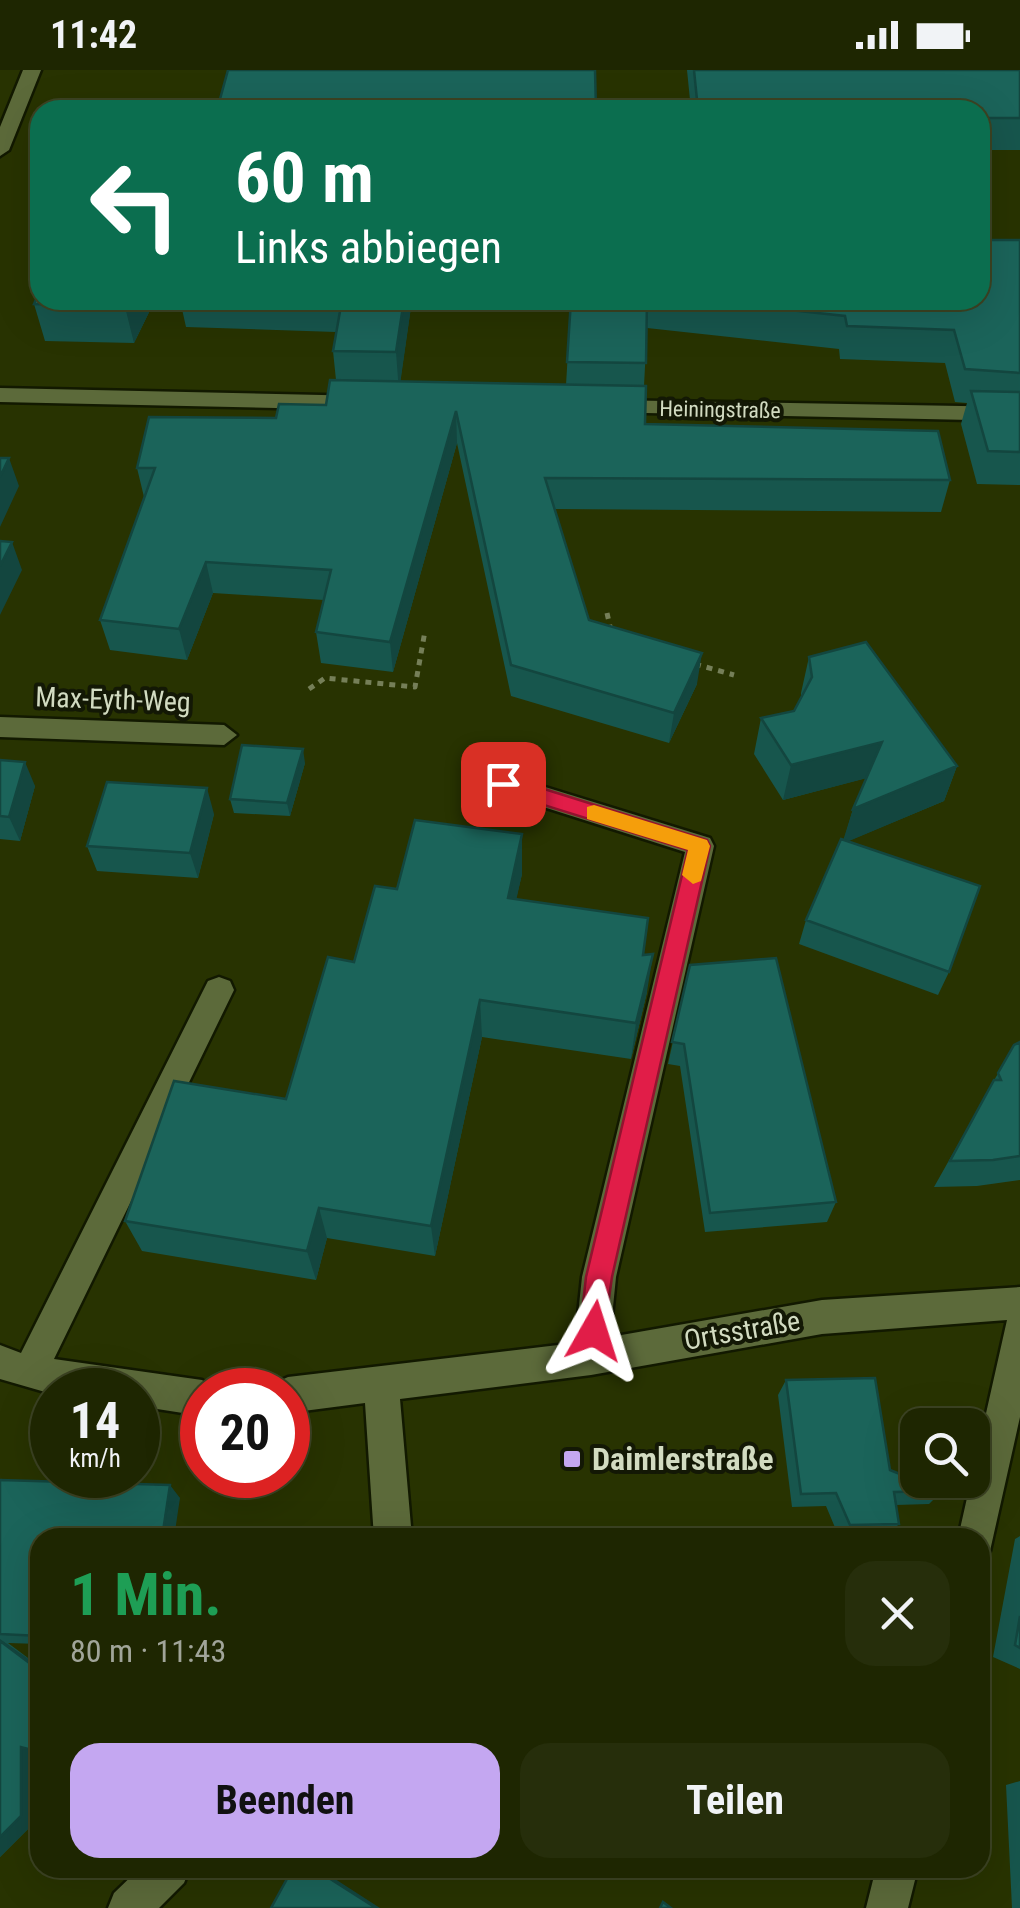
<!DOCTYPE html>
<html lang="de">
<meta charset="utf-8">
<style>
:root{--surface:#1e2601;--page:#262e0b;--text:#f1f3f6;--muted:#a1a599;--line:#3c4323;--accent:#c4a7f1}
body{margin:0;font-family:"Roboto Condensed",sans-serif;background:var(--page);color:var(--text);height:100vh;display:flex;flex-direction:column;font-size:38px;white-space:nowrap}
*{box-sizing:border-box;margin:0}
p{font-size:32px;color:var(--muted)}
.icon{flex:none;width:55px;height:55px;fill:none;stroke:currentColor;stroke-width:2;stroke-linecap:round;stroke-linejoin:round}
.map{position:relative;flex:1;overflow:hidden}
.drawer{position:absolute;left:30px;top:1458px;width:960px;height:350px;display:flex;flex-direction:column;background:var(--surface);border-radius:30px;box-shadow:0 10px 40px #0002,0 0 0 2px var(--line)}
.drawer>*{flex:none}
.guide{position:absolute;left:30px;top:30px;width:960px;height:210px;border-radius:30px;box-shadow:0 10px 40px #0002,0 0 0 2px var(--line);background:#0b6e4f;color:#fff;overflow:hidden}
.fabs{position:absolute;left:900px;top:1338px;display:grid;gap:20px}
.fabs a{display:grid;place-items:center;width:90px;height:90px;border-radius:20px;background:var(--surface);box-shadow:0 10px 40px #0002,0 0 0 2px var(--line);font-size:50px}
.speed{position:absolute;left:30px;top:1298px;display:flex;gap:20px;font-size:50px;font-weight:700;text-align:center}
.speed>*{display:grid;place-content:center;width:130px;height:130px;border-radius:50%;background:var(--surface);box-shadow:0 10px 40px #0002,0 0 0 2px var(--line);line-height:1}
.speed small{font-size:25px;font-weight:400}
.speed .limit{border:15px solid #d22;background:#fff;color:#111}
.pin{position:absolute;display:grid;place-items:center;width:85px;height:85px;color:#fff;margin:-42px;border-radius:20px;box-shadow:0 5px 15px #0006}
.me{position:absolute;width:110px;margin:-55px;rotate:6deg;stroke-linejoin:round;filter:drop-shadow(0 0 8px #0008)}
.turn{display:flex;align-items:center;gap:35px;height:210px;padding:0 40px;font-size:45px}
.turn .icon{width:130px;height:130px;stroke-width:2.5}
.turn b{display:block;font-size:70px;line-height:85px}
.round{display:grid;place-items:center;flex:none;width:105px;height:105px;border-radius:30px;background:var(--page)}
.headline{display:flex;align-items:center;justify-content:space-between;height:170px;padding:0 40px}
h1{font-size:60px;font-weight:700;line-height:75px;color:#1e9e55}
.button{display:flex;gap:20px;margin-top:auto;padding:20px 40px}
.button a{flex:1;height:115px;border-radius:30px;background:var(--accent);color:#111;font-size:40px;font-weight:700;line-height:115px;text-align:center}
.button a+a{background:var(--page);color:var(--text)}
.status{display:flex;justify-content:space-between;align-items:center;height:70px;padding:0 50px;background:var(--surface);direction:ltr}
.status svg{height:28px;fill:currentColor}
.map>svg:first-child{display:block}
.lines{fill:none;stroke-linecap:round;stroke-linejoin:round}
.minor-casing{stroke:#121900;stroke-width:5}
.path{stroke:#757f58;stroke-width:5;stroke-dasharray:6 6;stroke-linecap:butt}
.minor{fill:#5c6a3a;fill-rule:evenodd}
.wall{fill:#17564d}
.shaded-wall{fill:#13463f}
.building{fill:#1b645a;stroke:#13463f;stroke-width:2.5}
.route{fill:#e11d48;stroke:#92132f;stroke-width:2.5}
.slow{fill:#f59e0b}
.poi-dot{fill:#c4a7f1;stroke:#131805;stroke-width:4}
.labels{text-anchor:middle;stroke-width:8;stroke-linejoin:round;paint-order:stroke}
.far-street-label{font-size:22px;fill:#d2dbc1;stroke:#131805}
.street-label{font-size:28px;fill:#d2dbc1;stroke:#131805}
.near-poi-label{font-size:32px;font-weight:bold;fill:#d2dbc1;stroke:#131805;text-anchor:start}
</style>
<div class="status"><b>11:42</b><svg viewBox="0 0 49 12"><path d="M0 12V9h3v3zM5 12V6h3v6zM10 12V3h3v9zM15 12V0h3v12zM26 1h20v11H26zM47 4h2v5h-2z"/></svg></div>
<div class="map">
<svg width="1020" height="1838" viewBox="0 0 1020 1838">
<rect width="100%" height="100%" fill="#283301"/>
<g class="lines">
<defs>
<path id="minor" d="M 23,0 L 41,0 L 9,80 L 0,86 L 0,57 Z
M 0,318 L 367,326 L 378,333 L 367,340 L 0,332 Z
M 608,330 L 1020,337 L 1020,351 L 600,342 L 597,337 Z
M 0,647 L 224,655 L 237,665 L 224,675 L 0,667 Z
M 503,704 L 710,768 L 714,776 L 616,1207 L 610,1267 L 822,1230 L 1020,1217 L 1020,1347 L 990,1481 L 980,1486 L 980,1468 L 958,1468 L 1007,1250 L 822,1264 L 591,1305 L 400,1329 L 412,1468 L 374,1468 L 365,1333 L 288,1343 L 288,1320 L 272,1320 L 275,1313 L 288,1307 L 575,1273 L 582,1207 L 685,782 L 493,721 L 489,714 L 493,707 Z
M 219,907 L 230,911 L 234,920 L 54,1289 L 202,1310 L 216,1320 L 202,1320 L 202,1346 L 138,1336 L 138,1320 L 52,1320 L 52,1324 L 0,1309 L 0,1275 L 21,1283 L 208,911 Z
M 140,1798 L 190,1798 L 184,1813 L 159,1838 L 108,1838 L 114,1823 Z
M 876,1798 L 918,1798 L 908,1838 L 866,1838 Z"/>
</defs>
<!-- minor casing -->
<use href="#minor" class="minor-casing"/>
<!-- path -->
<path class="path" d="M 607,543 L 611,561
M 695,594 L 734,605
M 309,619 L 325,608 L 415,617 L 425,561"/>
<!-- minor -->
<use href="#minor" class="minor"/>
</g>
<!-- wall -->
<path class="wall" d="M 687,0 L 1020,0 L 1020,80 L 980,80 L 980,40 L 691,40 Z
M 1020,170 L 1020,415 L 977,414 L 961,354 L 967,333 L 955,332 L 945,293 L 840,289 L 839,279 L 647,258 L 644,316 L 645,354 L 950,410 L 941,442 L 555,439 L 589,550 L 697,614 L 669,673 L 511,626 L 457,373 L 393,602 L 321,593 L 316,562 L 324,530 L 213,523 L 187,590 L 110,580 L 100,550 L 144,427 L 137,398 L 276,348 L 326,335 L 336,310 L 333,281 L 336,262 L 186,257 L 180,230 L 412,230 L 400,312 L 566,315 L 571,230 L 980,230 Z
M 155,230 L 134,273 L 45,271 L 34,234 Z
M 809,587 L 957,696 L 944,731 L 848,771 L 949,902 L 938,925 L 799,874 L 806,850 L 844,770 L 853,739 L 866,708 L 783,730 L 754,684 L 761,648 L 794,641 L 801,627 L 801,623 Z
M 0,690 L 35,716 L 20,771 L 0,769 Z
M 305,693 L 290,746 L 234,743 L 230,729 Z
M 214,744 L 198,808 L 97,801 L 87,776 Z
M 522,764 L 522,804 L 516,829 L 643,885 L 647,922 L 631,989 L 482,967 L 435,1186 L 327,1168 L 316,1210 L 142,1181 L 125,1151 L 286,1029 L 354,892 L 397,819 Z
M 690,895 L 836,1132 L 827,1152 L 705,1162 L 680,996 L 668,994 Z
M 1020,972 L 1020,1110 L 977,1116 L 934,1117 L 1014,975 Z
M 786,1310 L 890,1400 L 942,1421 L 929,1434 L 896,1435 L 899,1454 L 887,1466 L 839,1467 L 826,1436 L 792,1437 L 778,1325 Z
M 0,1410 L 180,1428 L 40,1468 L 40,1574 L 8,1573 L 40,1597 L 40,1683 L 38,1683 L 37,1750 L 0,1787 Z
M 1020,1466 L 1020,1599 L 993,1587 L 1015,1469 Z
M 1020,1711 L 1020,1838 L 1012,1838 L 1006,1715 Z"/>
<!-- shaded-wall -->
<path class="shaded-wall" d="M 128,230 L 155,230 L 134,273 L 125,237 Z
M 404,230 L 412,230 L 399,322 L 396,282 Z
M 456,341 L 457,373 L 393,602 L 390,572 Z
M 9,388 L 19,416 L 0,457 L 0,407 Z
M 12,472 L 22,500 L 0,545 L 0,496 Z
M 206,492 L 213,523 L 187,590 L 179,559 Z
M 702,583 L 697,614 L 669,673 L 674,643 Z
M 882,672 L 871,707 L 783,730 L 791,695 Z
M 303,679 L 305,693 L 290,746 L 287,733 Z
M 25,692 L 35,716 L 20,771 L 9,747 Z
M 957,696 L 944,731 L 842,774 L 853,739 Z
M 207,718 L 214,744 L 198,808 L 190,783 Z
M 522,764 L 522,804 L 508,867 L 508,828 Z
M 653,884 L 647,922 L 631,989 L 636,953 Z
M 480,930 L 482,967 L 435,1186 L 431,1156 Z
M 319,1138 L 327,1168 L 316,1210 L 307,1181 Z
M 170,1415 L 180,1428 L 174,1468 L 162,1468 Z
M 0,1569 L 40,1597 L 40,1601 L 0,1571 Z
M 21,1677 L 38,1683 L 37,1750 L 0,1787 L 0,1767 Z
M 313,1798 L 318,1798 L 380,1838 L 376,1838 Z"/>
<!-- building -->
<path class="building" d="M 228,0 L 595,0 L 596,40 L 217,40 Z
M 694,0 L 1020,0 L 1020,48 L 980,48 L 980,40 L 698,40 Z
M 980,170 L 1020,170 L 1020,303 L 965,299 L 954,260 L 847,256 L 845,246 L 699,230 L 980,230 Z
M 40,220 L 40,230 L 128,230 L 125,237 L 34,234 Z
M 342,230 L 404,230 L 396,282 L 333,281 Z
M 571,230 L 647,230 L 646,293 L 567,292 Z
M 330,310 L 646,316 L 645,354 L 938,361 L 950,410 L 545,408 L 589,550 L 702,583 L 674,643 L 511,595 L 456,341 L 390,572 L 316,562 L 331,500 L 206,492 L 179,559 L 100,550 L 155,398 L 137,398 L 149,347 L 276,348 L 279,334 L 326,335 Z
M 971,321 L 1020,322 L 1020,382 L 988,381 Z
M 0,388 L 9,388 L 0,407 Z
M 0,471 L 12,472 L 0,496 Z
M 866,572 L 957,696 L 853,739 L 882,672 L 791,695 L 761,648 L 794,641 L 812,607 L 809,587 Z
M 242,675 L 303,679 L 287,733 L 230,729 Z
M 0,690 L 25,692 L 9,747 L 0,746 Z
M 107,712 L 207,718 L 190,783 L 87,776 Z
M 415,750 L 522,764 L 508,828 L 648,848 L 643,885 L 653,884 L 636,953 L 480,930 L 431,1156 L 319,1138 L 307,1181 L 125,1151 L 174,1011 L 286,1029 L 328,887 L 354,892 L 375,816 L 397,819 Z
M 841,769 L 980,816 L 949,902 L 806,850 Z
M 776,888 L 836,1132 L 710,1143 L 684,974 L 672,972 L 690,895 Z
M 1020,972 L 1020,1086 L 993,1090 L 950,1091 L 994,1010 L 1001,1010 L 998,1003 L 1014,975 Z
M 875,1308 L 890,1400 L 942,1421 L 894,1422 L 899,1454 L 850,1455 L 836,1423 L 801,1424 L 786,1310 Z
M 0,1410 L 170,1415 L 162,1468 L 40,1468 L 40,1566 L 0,1564 Z
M 1020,1546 L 1020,1578 L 1015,1575 Z
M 0,1571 L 40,1601 L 40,1682 L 21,1677 L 21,1746 L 0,1767 Z
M 293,1798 L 313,1798 L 376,1838 L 271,1838 Z
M 663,1832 L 671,1838 L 660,1838 Z"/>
<!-- route -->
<path class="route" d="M 503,706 L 707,770 L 710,776 L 612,1207 L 603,1270 L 594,1274 L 584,1270 L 580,1261 L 586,1207 L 688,780 L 496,720 L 493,714 Z"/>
<!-- slow -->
<path class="slow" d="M 594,735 L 707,770 L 710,776 L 701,811 L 693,814 L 682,805 L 688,780 L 587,749 L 587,737 Z"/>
<!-- markers -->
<rect class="poi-dot" x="562" y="1379" width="20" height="20" rx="5"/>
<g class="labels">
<!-- far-street labels -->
<g class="far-street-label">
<text transform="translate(720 339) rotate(1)" y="8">Heiningstraße</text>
</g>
<!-- street labels -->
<g class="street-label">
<text transform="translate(113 629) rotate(2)" y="10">Max-Eyth-Weg</text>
<text transform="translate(742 1260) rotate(-10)" y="10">Ortsstraße</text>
</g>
<!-- near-poi labels -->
<g class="near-poi-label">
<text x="592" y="1400">Daimlerstraße</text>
</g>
</g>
</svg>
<div class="fabs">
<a><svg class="icon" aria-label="search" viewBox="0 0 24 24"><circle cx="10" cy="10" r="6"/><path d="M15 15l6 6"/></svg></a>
</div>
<div class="speed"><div>14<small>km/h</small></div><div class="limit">20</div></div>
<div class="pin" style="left:503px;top:714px;background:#d93025"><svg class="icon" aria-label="arrive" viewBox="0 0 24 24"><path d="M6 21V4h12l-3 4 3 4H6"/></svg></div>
<svg class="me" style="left:594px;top:1261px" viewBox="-20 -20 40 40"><path d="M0-17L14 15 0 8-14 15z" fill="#e11d48" stroke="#fff" stroke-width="4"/></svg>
<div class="guide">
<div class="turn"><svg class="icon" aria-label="left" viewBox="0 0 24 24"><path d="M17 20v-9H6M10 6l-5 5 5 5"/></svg><div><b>60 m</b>Links abbiegen</div></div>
</div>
<section class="drawer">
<div class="headline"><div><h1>1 Min.</h1><p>80 m · 11:43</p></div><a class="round"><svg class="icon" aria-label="close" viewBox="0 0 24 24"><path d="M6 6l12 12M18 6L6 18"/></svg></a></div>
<div class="button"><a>Beenden</a><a>Teilen</a></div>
</section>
</div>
